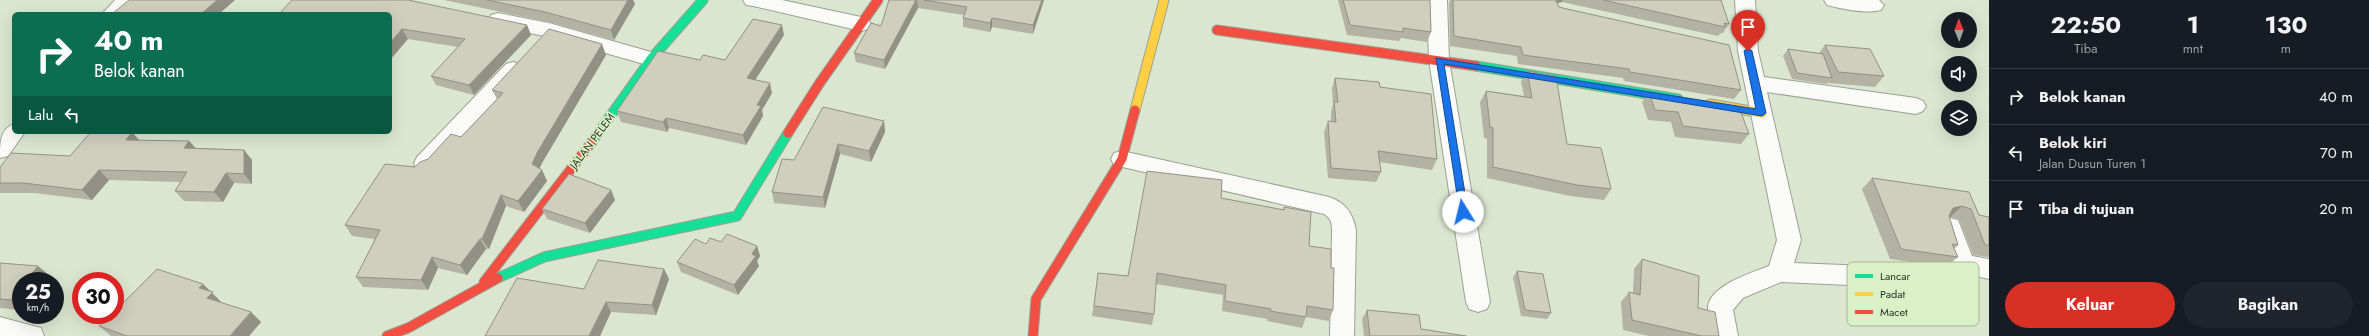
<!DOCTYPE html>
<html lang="id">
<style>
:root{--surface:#171b24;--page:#20242c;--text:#f1f3f6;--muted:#9ea1a6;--line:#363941;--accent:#d93025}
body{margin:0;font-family:Jost,sans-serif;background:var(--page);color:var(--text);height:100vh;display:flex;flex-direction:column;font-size:15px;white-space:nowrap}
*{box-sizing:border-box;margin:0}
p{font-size:13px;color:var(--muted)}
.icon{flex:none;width:22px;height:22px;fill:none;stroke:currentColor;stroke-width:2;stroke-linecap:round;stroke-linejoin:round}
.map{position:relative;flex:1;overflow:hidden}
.drawer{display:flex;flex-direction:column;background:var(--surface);width:380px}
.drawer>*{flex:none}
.banner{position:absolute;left:12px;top:12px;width:380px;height:122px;border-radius:6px;box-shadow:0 4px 16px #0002;background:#0b6e4f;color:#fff;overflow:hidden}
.needle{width:26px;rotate:359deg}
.tools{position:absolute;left:1941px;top:12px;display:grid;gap:8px}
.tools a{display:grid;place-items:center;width:36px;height:36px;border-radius:50%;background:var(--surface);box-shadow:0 4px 16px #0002;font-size:20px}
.speed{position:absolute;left:12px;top:272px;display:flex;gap:8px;font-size:20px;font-weight:700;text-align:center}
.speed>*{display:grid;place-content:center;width:52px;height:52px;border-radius:50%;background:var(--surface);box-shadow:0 4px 16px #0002;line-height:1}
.speed small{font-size:10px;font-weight:400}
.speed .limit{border:6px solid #d22;background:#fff;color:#111}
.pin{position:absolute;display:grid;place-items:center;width:34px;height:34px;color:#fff;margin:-41px -17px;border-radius:50% 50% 50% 0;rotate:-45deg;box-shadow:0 0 4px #0007}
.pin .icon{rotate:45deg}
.me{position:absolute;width:44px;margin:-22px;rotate:351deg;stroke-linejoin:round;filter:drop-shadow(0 0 3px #0008)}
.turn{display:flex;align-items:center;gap:14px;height:84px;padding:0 16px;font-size:18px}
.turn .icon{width:52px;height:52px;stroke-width:2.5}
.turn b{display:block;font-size:28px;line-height:34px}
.then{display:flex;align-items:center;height:38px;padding:0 16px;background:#0003;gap:8px;font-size:15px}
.eta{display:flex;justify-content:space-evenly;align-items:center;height:68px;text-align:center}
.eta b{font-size:24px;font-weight:700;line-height:28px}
.button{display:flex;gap:8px;margin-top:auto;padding:8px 16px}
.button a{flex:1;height:46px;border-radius:24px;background:var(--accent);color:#fff;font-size:16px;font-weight:700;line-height:46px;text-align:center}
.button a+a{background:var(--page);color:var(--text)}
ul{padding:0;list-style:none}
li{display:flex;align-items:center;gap:12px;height:56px;padding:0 16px;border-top:1px solid var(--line)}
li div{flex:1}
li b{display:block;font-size:15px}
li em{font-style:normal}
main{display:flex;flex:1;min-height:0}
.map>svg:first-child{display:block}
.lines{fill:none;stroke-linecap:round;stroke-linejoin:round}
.street-casing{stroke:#9aa291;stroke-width:2}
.fast-casing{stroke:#9aa291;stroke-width:11}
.slow-casing{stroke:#9aa291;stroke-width:11}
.jam-casing{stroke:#9aa291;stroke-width:11}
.street{fill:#fafbf8;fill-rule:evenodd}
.fast{stroke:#16e098;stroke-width:9}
.slow{stroke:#ffcf43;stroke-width:9}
.jam{stroke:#f24e42;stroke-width:9}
.wall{fill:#b3b2a3}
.shaded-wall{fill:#929185}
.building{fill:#d0cfbe;stroke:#929185}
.route{fill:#1a73e8;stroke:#114b97}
.labels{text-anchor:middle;stroke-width:3.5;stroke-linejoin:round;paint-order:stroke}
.street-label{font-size:11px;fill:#2b3323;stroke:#daf0c6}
.key{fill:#daf0c6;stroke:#a6b795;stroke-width:1}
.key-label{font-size:11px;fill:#2b3323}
</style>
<main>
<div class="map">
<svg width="1989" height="336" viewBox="0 0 1989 336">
<rect width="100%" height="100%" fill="#dbe6d0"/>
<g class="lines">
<defs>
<path id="street" d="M 115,0 L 136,0 L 123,14 L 102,14 Z
M 743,0 L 782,0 L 861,17 L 868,19 L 871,24 L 868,29 L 861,31 L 753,6 L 746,5 Z
M 1427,0 L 1447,0 L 1449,60 L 1490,302 L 1487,309 L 1478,312 L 1469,309 L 1466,302 L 1429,60 Z
M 1735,0 L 1755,0 L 1758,51 L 1764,77 L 1916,98 L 1923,101 L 1926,106 L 1923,111 L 1916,114 L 1767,92 L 1801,240 L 1794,263 L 1941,269 L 1950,268 L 1951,264 L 1939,227 L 1942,220 L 1950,218 L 1958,220 L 1972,256 L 1989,259 L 1989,279 L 1972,275 L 1968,283 L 1941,289 L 1781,282 L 1743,298 L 1733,310 L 1738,336 L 1714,336 C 1712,327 1708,317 1708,308 C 1708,286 1753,272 1769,266 L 1777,240 L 1738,51 Z
M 1824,0 L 1879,0 L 1884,5 L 1881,10 C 1866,14 1842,9 1827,5 Z
M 498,13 L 549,23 L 658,54 L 661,59 L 658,64 L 651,66 L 549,37 L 491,25 L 488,20 L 491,15 Z
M 513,62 L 520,64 L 523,69 L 520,74 L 433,169 L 425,171 L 417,169 L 414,163 L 417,157 L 506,64 Z
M 14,124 L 14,132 L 25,132 L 8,156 L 0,158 C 0,143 0,129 14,124 Z
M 1122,151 L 1329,197 C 1345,202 1353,213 1356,230 L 1354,336 L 1330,336 L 1332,230 C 1332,222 1330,218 1324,214 L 1114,165 L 1111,159 L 1114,153 Z
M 0,317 L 41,328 L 44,336 L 0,336 Z"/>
<path id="fast" d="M 1476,66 L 1678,99
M 591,143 L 651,59 L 703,0
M 498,278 L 544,257 L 737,216 L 788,133"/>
<path id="slow" d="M 1710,104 L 1762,113
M 1135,110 L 1164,0"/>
<path id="jam" d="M 1217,30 L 1476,66
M 788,133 L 819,84 L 878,0
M 484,282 L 591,143
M 387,336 L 408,328 L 498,278
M 1033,336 L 1036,299 L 1122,159 L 1135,110"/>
</defs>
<!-- street casing -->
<use href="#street" class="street-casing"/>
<!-- fast casing -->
<use href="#fast" class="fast-casing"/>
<!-- slow casing -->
<use href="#slow" class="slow-casing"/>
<!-- jam casing -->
<use href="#jam" class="jam-casing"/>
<!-- street -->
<use href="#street" class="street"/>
<!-- fast -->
<use href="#fast" class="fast"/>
<!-- slow -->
<use href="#slow" class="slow"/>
<!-- jam -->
<use href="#jam" class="jam"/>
</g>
<!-- wall -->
<path class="wall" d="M 444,0 L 633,0 L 635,4 L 614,40 L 549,22 Z
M 889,0 L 1044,0 L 1033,34 L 992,27 L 990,32 L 963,27 L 963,18 L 964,15 L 918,8 L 885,69 L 856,62 L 854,53 L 881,26 Z
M 1338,0 L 1430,0 L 1431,32 L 1427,42 L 1401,38 L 1399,41 L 1347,35 Z
M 1450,0 L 1721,0 L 1729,24 L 1723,33 L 1721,33 L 1718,36 L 1562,2 L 1557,3 L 1559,7 L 1741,90 L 1734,99 L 1624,81 L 1623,78 L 1518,64 L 1517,56 L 1450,46 L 1449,4 Z
M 390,14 L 527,25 L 531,35 L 474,95 L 436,85 L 431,76 L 458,47 L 408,39 Z
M 784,35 L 755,80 L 772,93 L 762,110 L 763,116 L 746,145 L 669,128 L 667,132 L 621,122 L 617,111 L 725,60 Z
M 1825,45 L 1884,76 L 1875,87 L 1829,83 L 1829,82 L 1827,84 L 1792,79 L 1783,56 L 1788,49 L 1819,53 Z
M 606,55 L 542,163 L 539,169 L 542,170 L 547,181 L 524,212 L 506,206 L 489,249 L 486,249 L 467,275 L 438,268 L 428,290 L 363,287 L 356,277 L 375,239 L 352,236 L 345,225 L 428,159 L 461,137 L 497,99 L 492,90 Z
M 1527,71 L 1567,144 L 1611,189 L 1604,200 L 1570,196 L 1487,178 L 1487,139 L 1484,138 L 1480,102 L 1486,91 L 1524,96 L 1521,82 Z
M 1335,78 L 1380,87 L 1437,159 L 1432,170 L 1379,162 L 1381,172 L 1376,182 L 1328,178 L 1324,132 L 1328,121 L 1331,122 L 1331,112 L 1333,104 L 1332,88 Z
M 1649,92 L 1749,134 L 1741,144 L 1675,137 L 1671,122 L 1648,120 L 1642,102 Z
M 884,121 L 885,132 L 871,162 L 840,154 L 825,208 L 774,203 L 772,192 L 794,160 Z
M 139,140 L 189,141 L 196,148 L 244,150 L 252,160 L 252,184 L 234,183 L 223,202 L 184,201 L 175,191 L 181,182 L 109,180 L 92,200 L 34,193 L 0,193 L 0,167 L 70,156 Z
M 1872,178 L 1969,192 L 1979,215 L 1989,217 L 1989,257 L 1973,255 L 1959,219 L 1950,217 L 1949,217 L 1958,245 L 1954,249 L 1958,257 L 1946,267 L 1890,259 L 1862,189 Z
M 611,190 L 615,200 L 590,233 L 547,219 L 542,209 Z
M 1221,198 L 1283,210 L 1284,207 L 1309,246 L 1331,268 L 1333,310 L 1329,321 L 1306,317 L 1302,328 L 1267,321 L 1267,319 L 1222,311 L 1223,295 L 1156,284 L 1154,314 L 1152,325 L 1092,316 L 1098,273 L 1128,276 Z
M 721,242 L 757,246 L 760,256 L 757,261 L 759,266 L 738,295 L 681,272 L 677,262 L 706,244 Z
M 1642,259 L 1698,308 L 1719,336 L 1649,336 L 1623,330 L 1621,302 L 1629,292 L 1633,293 L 1634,269 Z
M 0,263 L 50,276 L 46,281 L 21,281 L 21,310 L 0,308 Z
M 664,269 L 669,279 L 656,315 L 611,312 L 600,336 L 485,336 L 584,289 Z
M 1517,271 L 1551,313 L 1547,319 L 1521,316 L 1513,277 Z
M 203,284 L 222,303 L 251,312 L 261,322 L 249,336 L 111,336 L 99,326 Z
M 1367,310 L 1421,329 L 1466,336 L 1364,336 L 1362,319 Z"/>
<!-- shaded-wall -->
<path class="shaded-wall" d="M 217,0 L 235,0 L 219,14 L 201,14 Z
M 628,0 L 633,0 L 635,4 L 614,40 L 611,30 Z
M 916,0 L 917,0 L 918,8 L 885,69 L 884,60 Z
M 1042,0 L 1044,0 L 1033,34 L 1033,25 Z
M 1556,0 L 1563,0 L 1562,2 L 1554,4 Z
M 992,18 L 992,27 L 990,32 L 990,23 Z
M 527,25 L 531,35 L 474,95 L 469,85 Z
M 782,25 L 784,35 L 750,88 L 747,78 Z
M 402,29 L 408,39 L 390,60 L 390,43 Z
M 602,44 L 606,55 L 542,163 L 537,174 L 532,164 L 537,153 Z
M 770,83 L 772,93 L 762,110 L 763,116 L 746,145 L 743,135 L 757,105 Z
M 666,118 L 669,128 L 667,132 L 663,122 Z
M 884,121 L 885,132 L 871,162 L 869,151 Z
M 132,132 L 141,142 L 126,140 Z
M 189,141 L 198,151 L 184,148 Z
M 838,144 L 840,154 L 825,208 L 823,197 Z
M 244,150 L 252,160 L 252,184 L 244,174 Z
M 99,170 L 109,180 L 92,200 L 82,190 Z
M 542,170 L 547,181 L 524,212 L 518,201 Z
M 226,173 L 234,183 L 223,202 L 214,192 Z
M 611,190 L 615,200 L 590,233 L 585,223 Z
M 501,195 L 506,206 L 489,249 L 482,239 Z
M 1962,206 L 1950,217 L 1942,219 L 1953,208 Z
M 480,239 L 486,249 L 467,275 L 460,265 Z
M 757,246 L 760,256 L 757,261 L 759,266 L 738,295 L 734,285 L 752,254 Z
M 432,257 L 438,268 L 428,290 L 421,280 Z
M 38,266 L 50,276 L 46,281 L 26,281 Z
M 664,269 L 669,279 L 656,315 L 652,305 Z
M 203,284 L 222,303 L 217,308 L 207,298 L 199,288 Z
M 21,287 L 21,308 L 11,300 Z
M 606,302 L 611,312 L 600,336 L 589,336 Z
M 251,312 L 261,322 L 249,336 L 230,336 Z"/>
<!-- building -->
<path class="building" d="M 129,0 L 217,0 L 201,14 L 112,14 Z
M 292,0 L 408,0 L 527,25 L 469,85 L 431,76 L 465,39 L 402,29 L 390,43 L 390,14 L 279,14 Z
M 487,0 L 628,0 L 611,30 L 545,12 Z
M 889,0 L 916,0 L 884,60 L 854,53 L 871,23 L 881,26 Z
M 924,0 L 1042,0 L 1033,25 L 992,18 L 990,23 L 963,18 L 967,7 Z
M 1343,0 L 1430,0 L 1431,32 L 1403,28 L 1403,32 L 1350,25 Z
M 1453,0 L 1556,0 L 1556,1 L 1559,7 L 1567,9 L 1729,45 L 1741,90 L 1630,72 L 1629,69 L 1523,55 L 1521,47 L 1454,36 Z
M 1603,0 L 1721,0 L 1729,24 L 1724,23 L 1725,27 Z
M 753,19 L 782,25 L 747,78 L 770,83 L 757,105 L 761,106 L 743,135 L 666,118 L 663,122 L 617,111 L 658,51 L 700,60 L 703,55 L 725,60 Z
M 549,29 L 602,44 L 537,153 L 532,164 L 542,170 L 518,201 L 501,195 L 482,239 L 480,239 L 460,265 L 432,257 L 421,280 L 356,277 L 380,230 L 345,225 L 385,164 L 415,167 L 420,162 L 428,159 L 451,134 L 461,137 L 503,93 L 492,90 Z
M 1825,45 L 1870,49 L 1884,76 L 1838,72 Z
M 1788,49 L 1823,54 L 1832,78 L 1797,73 Z
M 1527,71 L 1556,76 L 1567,144 L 1601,148 L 1611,189 L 1577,185 L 1493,167 L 1493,128 L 1490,127 L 1486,91 L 1532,98 Z
M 1335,78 L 1379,82 L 1380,87 L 1431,94 L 1437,159 L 1378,151 L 1381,172 L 1331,168 L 1328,121 L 1336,122 L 1334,102 L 1338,102 Z
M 1649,92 L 1739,107 L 1749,134 L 1683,126 L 1678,112 L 1655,110 Z
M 823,107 L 884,121 L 869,151 L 838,144 L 823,197 L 772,192 L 782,159 L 794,160 Z
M 91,132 L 132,132 L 126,140 L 189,141 L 184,148 L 244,150 L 244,174 L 226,173 L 214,192 L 175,191 L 187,172 L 99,170 L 82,190 L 23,183 L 0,183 L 0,167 L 11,153 L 70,156 Z
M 1147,171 L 1222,180 L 1221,198 L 1284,210 L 1284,207 L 1311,212 L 1309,246 L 1331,249 L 1331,268 L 1334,268 L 1333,310 L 1307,306 L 1306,317 L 1270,311 L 1271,309 L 1225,301 L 1226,285 L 1157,273 L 1154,314 L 1094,306 L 1098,273 L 1128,276 Z
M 569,174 L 611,190 L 585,223 L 542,209 Z
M 1872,178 L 1969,192 L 1979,215 L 1989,217 L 1989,245 L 1985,245 L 1971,209 L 1962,206 L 1953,208 L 1949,216 L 1958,245 L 1952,244 L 1958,257 L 1901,249 Z
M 727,234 L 757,246 L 752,254 L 756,256 L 734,285 L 677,262 L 695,239 L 706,244 L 710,238 L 721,242 Z
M 1642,259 L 1699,276 L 1698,308 L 1715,312 L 1719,336 L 1702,336 L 1632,320 L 1629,292 L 1640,295 Z
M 598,260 L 664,269 L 652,305 L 606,302 L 589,336 L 485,336 L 517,278 L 584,289 Z
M 0,263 L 38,266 L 26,281 L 21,281 L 21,287 L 11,300 L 0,299 Z
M 157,269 L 203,284 L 199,288 L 213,292 L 207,298 L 251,312 L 230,336 L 127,336 L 99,326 L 111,315 L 115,315 L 115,311 Z
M 1517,271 L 1543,274 L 1551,313 L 1525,310 Z
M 1367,310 L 1419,315 L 1421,329 L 1466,336 L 1370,336 Z"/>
<!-- route -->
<path class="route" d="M 1748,48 L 1752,51 L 1766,113 L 1762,116 L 1444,64 L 1468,212 L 1463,215 L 1460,214 L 1436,58 L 1756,109 L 1744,51 Z"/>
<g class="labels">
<!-- street labels -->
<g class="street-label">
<text transform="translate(592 141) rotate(-53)" y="4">JALAN PELEM</text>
</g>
</g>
<!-- legend -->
<rect x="1847" y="262" width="132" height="64" rx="6" class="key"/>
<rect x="1855" y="274" width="18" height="4" fill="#16e098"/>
<rect x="1855" y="292" width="18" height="4" fill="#ffcf43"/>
<rect x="1855" y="310" width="18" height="4" fill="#f24e42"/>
<g class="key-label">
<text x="1880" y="280">Lancar</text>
<text x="1880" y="298">Padat</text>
<text x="1880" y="316">Macet</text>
</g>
</svg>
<div class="tools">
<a><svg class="needle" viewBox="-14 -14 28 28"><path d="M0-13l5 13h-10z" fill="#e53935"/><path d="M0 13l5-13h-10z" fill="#9ea1a6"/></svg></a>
<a><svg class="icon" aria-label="sound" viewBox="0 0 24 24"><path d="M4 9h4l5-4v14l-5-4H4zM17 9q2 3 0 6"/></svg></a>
<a><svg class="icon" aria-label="layers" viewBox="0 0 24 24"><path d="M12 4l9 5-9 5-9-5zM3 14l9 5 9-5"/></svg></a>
</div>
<div class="speed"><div>25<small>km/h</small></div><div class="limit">30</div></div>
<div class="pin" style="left:1748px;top:51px;background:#d93025"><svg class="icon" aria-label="arrive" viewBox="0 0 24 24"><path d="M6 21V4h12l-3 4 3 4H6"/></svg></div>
<svg class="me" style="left:1463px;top:212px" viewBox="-20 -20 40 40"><circle r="19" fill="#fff"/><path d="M0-13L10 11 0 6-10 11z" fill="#1a73e8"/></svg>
<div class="banner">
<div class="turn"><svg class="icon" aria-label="right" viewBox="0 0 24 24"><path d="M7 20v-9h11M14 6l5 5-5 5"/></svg><div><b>40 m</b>Belok kanan</div></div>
<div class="then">Lalu<svg class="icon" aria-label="left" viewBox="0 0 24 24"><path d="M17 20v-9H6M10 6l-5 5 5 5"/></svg></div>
</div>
</div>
<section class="drawer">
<div class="eta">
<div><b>22:50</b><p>Tiba</p></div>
<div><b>1</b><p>mnt</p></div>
<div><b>130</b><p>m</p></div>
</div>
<ul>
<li><svg class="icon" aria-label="right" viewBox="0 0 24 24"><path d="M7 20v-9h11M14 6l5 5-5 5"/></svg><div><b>Belok kanan</b></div><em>40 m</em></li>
<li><svg class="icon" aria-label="left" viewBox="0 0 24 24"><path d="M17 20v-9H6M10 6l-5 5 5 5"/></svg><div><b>Belok kiri</b><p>Jalan Dusun Turen 1</p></div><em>70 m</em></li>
<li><svg class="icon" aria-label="arrive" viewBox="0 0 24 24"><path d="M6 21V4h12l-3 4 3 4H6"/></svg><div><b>Tiba di tujuan</b></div><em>20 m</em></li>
</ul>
<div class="button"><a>Keluar</a><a>Bagikan</a></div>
</section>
</main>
